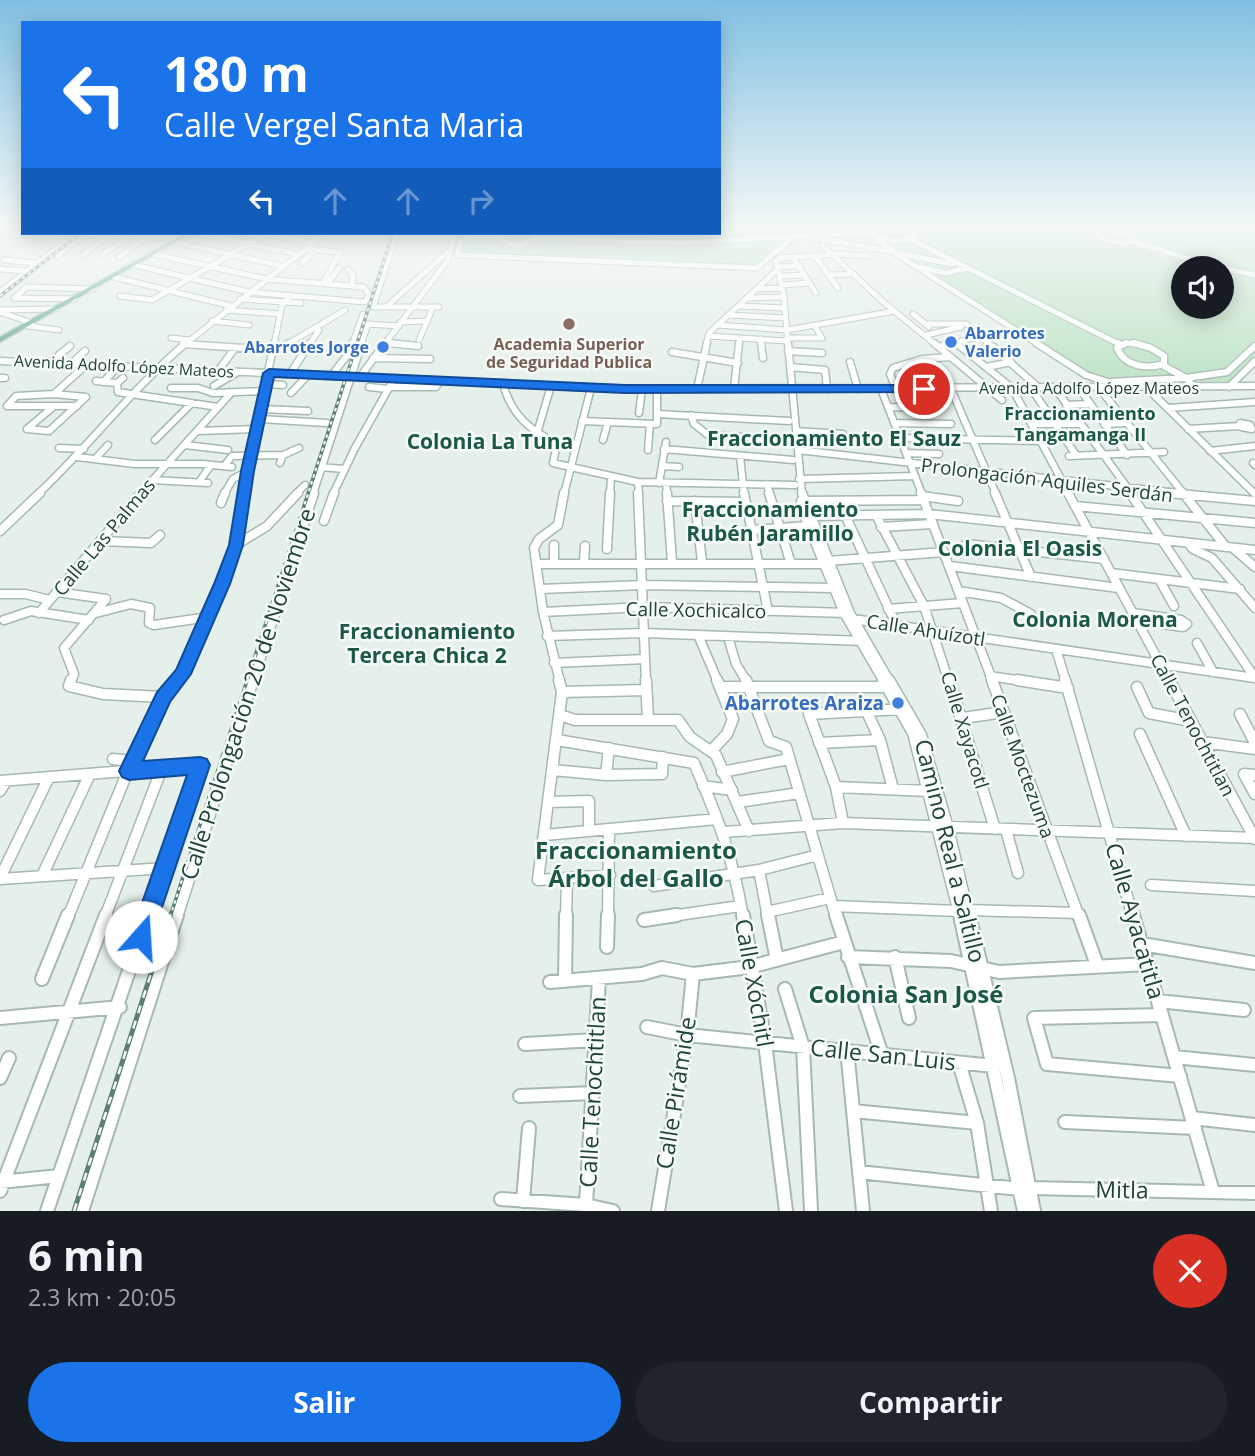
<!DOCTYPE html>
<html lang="es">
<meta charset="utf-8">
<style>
:root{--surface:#171b24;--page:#20242c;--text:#f1f3f6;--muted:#9ea1a6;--accent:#1a73e8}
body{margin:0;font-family:"Open Sans",sans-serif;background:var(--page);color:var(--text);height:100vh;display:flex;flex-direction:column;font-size:26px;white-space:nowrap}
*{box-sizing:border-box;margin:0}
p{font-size:23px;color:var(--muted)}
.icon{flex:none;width:38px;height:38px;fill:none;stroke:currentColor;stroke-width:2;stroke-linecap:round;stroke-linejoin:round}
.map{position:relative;height:1211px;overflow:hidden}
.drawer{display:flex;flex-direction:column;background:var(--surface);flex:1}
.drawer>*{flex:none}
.hud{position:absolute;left:21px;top:21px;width:700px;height:214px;border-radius:0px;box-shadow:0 4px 18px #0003;background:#1a73e8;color:#fff;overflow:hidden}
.fabs{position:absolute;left:1171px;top:256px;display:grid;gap:14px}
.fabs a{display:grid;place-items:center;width:63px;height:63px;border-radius:50%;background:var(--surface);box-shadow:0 4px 18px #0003;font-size:35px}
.pin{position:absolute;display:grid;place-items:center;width:60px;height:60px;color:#fff;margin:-30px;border:4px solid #fff;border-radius:50%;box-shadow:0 2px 7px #0007}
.me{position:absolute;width:77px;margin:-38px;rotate:19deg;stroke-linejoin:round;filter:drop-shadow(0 0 5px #0008)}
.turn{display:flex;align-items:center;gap:24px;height:147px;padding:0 28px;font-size:32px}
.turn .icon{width:91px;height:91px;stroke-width:2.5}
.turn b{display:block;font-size:49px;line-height:60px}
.lanes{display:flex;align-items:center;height:66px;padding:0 28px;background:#0003;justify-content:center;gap:35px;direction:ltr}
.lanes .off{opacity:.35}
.round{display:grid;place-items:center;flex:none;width:74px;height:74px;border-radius:37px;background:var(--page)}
.overview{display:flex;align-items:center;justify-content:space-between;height:119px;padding:0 28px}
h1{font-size:42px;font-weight:700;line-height:52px}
.primary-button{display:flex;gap:14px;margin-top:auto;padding:14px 28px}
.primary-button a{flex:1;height:80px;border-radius:42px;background:var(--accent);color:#fff;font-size:28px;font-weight:700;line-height:80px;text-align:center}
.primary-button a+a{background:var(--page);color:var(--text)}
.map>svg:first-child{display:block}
.green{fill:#bce3c4;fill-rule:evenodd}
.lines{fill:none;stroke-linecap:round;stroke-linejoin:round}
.minor-far4-casing{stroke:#a6b9b1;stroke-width:7}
.minor-far3-casing{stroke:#a6b9b1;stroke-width:9}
.minor-far2-casing{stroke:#a6b9b1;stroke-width:11}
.minor-far1-casing{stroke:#a6b9b1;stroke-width:13}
.minor-casing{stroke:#a6b9b1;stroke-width:16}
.major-casing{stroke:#c1cbc7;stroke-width:3}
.minor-far4{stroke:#fff;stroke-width:5}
.minor-far3{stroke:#fff;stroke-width:6}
.minor-far2{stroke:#fff;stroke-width:8}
.minor-far1{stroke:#fff;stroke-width:10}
.minor{stroke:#fff;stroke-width:12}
.major{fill:#65aa93;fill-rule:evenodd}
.rail-far1-casing{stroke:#5c7f73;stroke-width:3.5}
.rail-casing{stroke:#5c7f73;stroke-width:5}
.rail-far1{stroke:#f6fbf8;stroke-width:2;stroke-dasharray:3.5;stroke-linecap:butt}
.rail{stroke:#f6fbf8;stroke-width:2.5;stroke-dasharray:8;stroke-linecap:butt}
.route{fill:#1a73e8;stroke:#114b97;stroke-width:2}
.education-dot{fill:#8d6e63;stroke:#f6fbf8;stroke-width:2.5}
.shop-dot{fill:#3f7fe0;stroke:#f6fbf8;stroke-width:2.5}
.labels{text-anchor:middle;stroke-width:5;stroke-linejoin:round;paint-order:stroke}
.far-shop-label{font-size:16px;font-weight:bold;fill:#366cbe;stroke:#f6fbf8;text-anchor:start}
.far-education-label{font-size:16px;font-weight:bold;fill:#785e54;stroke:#f6fbf8}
.far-street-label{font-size:16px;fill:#214438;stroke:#f6fbf8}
.far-neighbourhood-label{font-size:18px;font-weight:bold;fill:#1b5945;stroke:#f6fbf8}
.street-label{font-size:19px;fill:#214438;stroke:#f6fbf8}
.shop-label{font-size:19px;font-weight:bold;fill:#366cbe;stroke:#f6fbf8;text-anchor:end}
.neighbourhood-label{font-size:21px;font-weight:bold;fill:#1b5945;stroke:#f6fbf8}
.near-street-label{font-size:23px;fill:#214438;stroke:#f6fbf8}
.near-neighbourhood-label{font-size:24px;font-weight:bold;fill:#1b5945;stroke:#f6fbf8}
</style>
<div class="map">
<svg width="1255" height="1211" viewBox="0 0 1255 1211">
<rect width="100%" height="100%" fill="#e5f0ea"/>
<!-- green -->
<path class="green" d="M 719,225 L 1235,225 L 1255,231 L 1255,356 L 1230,381 L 1098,384 L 890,254 L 800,239 L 758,270 L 454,257 L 458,233 L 719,233 ZM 1183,268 L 1222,268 L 1222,306 L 1183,306 Z"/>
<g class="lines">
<defs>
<path id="minor-far4" d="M 813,225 L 843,229
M 865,225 L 867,232 C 883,241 899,244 916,235 L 916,230 L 910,225
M 1238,225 L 1255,230
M 794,226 L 802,236 L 867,232
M 1101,229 L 1124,231 L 1135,240 C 1122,246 1110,243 1098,235 Z
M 1,232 L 23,232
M 197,233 L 297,254
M 264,233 L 313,243
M 397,233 L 373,307 L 439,307
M 508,233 L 503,237 L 504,242 C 516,247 526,246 536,238 L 532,233
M 84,235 L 179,238
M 389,236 L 391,233
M 502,237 L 467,236 L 460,243 L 457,255 L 757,268 L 794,236
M 875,237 L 893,252 L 952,264
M 536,238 L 681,243 L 802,236 L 885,250 L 893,252 L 1039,345
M 910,239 L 1121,345
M 174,242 L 282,266
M 1134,242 L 1219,268
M 822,245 L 881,300 L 936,345
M 305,249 L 340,252 L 323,283
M 83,255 L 107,236
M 102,255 L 128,237
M 57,256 L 86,233
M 815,256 L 838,288
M 119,257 L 144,238
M 793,258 L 816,293
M 4,260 L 37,263
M 302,263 L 315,250
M 134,265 L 249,292 L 365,302 L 369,295 L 364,287 L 267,279 L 154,254
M 777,267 L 799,266
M 920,267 L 946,273 L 968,268
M 1222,268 L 1255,275
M 0,269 L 27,271
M 348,269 L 353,276 L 352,286
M 829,275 L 854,274
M 781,276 L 804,275
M 114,277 L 231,306
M 327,284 L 340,267
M 782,285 L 809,283
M 757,289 L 783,288
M 0,292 L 77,233
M 120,296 L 152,300 L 268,233
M 14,298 L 27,287 L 93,289
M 14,298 L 75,299
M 748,298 L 784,297
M 240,299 L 301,303
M 738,306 L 785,308
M 386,307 L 450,250
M 0,310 L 56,309
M 226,310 L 280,314
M 0,312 L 32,323
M 913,314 L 929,327
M 728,315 L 786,318
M 212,321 L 249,325
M 400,322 L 428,321
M 926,324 L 966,324 L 990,345
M 717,325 L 787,330 L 895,311
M 28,326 L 59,330
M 926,335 L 961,327
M 708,336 L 787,341
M 171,338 L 189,340
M 787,338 L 822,338 L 815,326
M 761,339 L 762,345
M 419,340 L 433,307
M 384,343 L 408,345
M 956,343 L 959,345
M 183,344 L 200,345
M 184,345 L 326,233
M 274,345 L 282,305 L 291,295
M 286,345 L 345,310
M 309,345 L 319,330
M 352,345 L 363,314
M 361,345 L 368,324 L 399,326
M 384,345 L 448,260 L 455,233
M 706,345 L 709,333 L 778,269
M 739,345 L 740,338
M 788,345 L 784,297 L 776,261 L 780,258 L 836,254 L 869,256
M 946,345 L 981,336
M 1123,345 L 1127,343 L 1143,345"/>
<path id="minor-far3" d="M 389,343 L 418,346
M 761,343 L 763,358
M 788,343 L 802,494
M 934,343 L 1002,400
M 956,343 L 1012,388 L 1069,494
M 988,343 L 1039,388
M 1036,343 L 1086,375 L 1108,382 L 1186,378 L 1194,387
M 1118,343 L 1121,345
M 1126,343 L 1117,348 C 1125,367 1146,369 1164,364 L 1164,356 L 1151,348 L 1134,343
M 183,344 L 258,349
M 939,347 L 953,343
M 788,351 L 822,353
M 273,352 L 289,343
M 672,352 L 738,363
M 969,353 L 994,347
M 373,358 L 430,359
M 0,361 L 625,389 L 1255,386
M 850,362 L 858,389
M 49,363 L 70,346
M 71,364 L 85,351
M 1162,365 L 1186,378 L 1227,372 L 1255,346
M 790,367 L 825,370 L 827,389
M 987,367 L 1011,362
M 218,371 L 235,348
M 290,374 L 310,343
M 331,376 L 349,353 L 352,343
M 360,377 L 385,343
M 0,378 L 5,378
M 123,378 L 117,383 L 118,392 L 218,407
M 96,381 L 117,383
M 103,382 L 119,366
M 267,384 L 283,385
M 503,384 C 512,416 529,429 557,444 L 553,463 L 638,482 L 795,485
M 214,386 L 238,372
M 369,387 L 388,389
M 390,387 L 436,387 L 440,381
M 1229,387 L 1255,361
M 171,388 L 198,388 L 213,393 L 265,391
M 1031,388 L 1076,455
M 1055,388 L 1132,494
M 1079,388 L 1127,455
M 1099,388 L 1184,494
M 1147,388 L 1255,494
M 697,389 L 707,343
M 734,389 L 739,343
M 881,389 L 922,494
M 896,389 L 890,374 L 893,368 L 922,359 L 951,357
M 951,389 L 996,494
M 291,393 L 308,375
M 54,394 L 86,365
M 1066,405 L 1090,404
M 7,406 L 16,396 L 54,394 L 86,397
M 7,406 L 77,406
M 888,407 L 935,408
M 1168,408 L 1255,402
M 262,409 L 308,411
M 639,413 L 642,389
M 657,414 L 789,421
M 691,415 L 694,424 L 708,435 L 797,440
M 260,419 L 327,423
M 582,421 L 657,424 L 657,389
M 894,423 L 951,424
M 1240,423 L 1250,425 L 1252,429 L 1241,427 Z
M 1031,424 L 1080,424
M 1104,424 L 1126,423
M 27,429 L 49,431 L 86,397
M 27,429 L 54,406
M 1188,429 L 1240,426
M 198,431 L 258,429
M 796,431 L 843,434
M 537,433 L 551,386
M 900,438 L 1040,441
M 1091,439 L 1115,439
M 155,440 L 192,403
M 603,440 L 608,422
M 185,445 L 228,450
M 59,448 L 84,449
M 664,449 L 793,460
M 648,450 L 650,424
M 798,450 L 1186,494
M 1210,451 L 1255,446
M 906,453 L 939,454
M 740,456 L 744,494
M 1069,456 L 1164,452
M 77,457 L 135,464 L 203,464 L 232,467
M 96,458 L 108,445
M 280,463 L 283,455 L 299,448
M 1253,463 L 1255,465
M 225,465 L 232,456 L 283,455
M 662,466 L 679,467
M 321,467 L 344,469
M 799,479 L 915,476
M 152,480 L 208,483
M 199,482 L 211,465
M 638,482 L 639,494
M 659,483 L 666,442
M 666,483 L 667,494
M 767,485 L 770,494
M 38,494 C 89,446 132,389 186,343
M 140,494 L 231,393
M 224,494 L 233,479 L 248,471
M 243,494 L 274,343
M 296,494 L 305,485
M 313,494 L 362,343
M 333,494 L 355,448 L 394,379
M 564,494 L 591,388
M 610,494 L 611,476"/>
<path id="minor-far2" d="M 638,493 L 646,682
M 667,493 L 672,562
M 744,493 L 768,611
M 769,493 L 791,564
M 802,493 L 850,613 L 890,682
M 921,493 L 993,682
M 995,493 L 1031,577
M 1068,493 L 1170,682
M 1130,493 L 1255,678
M 1168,493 L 1255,501
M 1183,493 L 1226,547
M 922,496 L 958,501
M 667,501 L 746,502
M 695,501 L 702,562
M 801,501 L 924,500
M 221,503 L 225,493
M 1075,506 L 1255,523
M 804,515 L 844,613 L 884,682
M 845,515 L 897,626
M 876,515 L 924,606 L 949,682
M 810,516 L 929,514 L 1255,550
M 324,521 L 334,493
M 881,527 L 933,524
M 752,530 L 808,526
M 0,531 L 40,493
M 101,541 L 151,543 L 160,535
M 1188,543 L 1193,549 L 1212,558 L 1255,608
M 966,544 L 1104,559
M 236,545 L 267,526 L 298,493
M 554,545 L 554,563
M 1233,548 L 1255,567
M 607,549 L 610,493
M 584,562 L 585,546
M 538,564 L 822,564 L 828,561 L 944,552
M 950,566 L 1119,588
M 1111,573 L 1240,589
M 1159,579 L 1174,606
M 540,589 L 644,585 L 833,588
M 959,591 L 1001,598 L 1031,614
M 57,592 L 106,599
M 0,594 L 25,594 L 50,600
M 888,609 L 963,603
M 543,612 L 644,607 L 847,613
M 39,613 L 141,493
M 96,613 L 131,604 L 150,608 L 149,623 L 154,625 L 209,617
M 1133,613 L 1181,620 L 1187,624
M 853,619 L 1255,678
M 4,620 L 31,611 L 89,620
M 1136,620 L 1183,627 L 1187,624
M 698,635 L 718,682
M 547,636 L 644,633 L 863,641
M 728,637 L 736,664 L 747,682
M 1197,643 L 1213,672
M 1056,649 L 1066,682
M 554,663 L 645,659
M 990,676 L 1028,682
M 71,682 L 74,674 L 64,648 L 106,599
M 177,682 L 183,675 L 215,604 L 236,545 L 243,493
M 253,682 L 314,493
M 560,682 L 543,612 L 534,548 L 539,539 L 558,525 L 564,493"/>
<path id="minor-far1" d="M 71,680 L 69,686 L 103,694 L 163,697
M 559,680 L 562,692 L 538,880 L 610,875
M 646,680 L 648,720
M 746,680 L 769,741 L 786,747 L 836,917
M 883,680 L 913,733 L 960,917
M 889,680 L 921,735 L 948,828 L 969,917
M 949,680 L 995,829
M 992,680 L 1079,917
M 1017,680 L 1068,688
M 1065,680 L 1133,917
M 1169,680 L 1255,839
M 721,687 L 887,687
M 1137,687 L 1149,713 L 1191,721
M 562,692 L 646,690
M 866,710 L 880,740 L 893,789
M 1240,714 L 1255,743
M 560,715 L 575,720 L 678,720 L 690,737 L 716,755 L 749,831
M 963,718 L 1004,712
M 1140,734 L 1186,836
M 557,740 L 694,763
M 1203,742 L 1255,749
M 819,743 L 880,740
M 712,750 L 727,734 L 733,719 L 717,680
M 113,759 L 132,761
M 694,763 C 718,818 733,857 743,917
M 553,770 L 606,775 L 662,774 L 663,757
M 722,772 L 789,759
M 606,775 L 609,748
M 1255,775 L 1244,774 L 1255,794
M 0,781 L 200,765 L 148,917
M 703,786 L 732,790
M 836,787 L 929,791
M 0,791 L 6,781
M 549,802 L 589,801 L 589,831
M 738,802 L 799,793
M 843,823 L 836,787 L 809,714 L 902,709
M 1006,830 L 1018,873
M 724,832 L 843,823 L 1255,838
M 545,835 L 717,819
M 759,870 L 768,917
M 42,876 L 90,774
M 0,878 L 49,777
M 0,879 L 165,868
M 1151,885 L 1255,891
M 654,886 L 759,870 L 818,855
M 833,906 L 959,911
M 966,910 L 1078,913
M 767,912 L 830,898
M 68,917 L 132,761 L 163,697 L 178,680
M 105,917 L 162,768
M 177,917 L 253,680
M 566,917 L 567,880
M 608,917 L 609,830
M 665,917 L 740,906"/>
<path id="minor" d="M 743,915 L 765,1043 L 786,1211
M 768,915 L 777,960
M 836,915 L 882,1055
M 960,915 L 1024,1211
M 969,915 L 1008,1078 L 1034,1211
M 1079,915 L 1097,965
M 1133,915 L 1213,1192
M 644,920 L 677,915
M 1142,944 L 1255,963
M 607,947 L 608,915
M 848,957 L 951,961 L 999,972 L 1148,964
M 895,957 L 909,1018
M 42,979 L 68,915
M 565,981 L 566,915
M 550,982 L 642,974 L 662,968 L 693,974 L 750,967 L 844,942
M 785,989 L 803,1047 L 811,1211
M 1158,1001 L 1244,1010
M 1162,1015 L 1034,1018 L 1047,1064 L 1180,1076
M 0,1018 L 120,1007
M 647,1027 L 687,1035 L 994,1066
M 525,1044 L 596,1040
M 847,1050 L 863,1211
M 1174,1057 L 1255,1065
M 959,1063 L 977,1123 L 991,1211
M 0,1078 L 9,1058
M 520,1096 L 594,1093
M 853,1111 L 977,1123
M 1192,1118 L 1255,1125
M 1065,1122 L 1195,1128
M 859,1172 L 1019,1189
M 0,1182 L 59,1176
M 1030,1188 L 1255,1193
M 0,1191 L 106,915
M 501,1199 L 586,1205 L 613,1211
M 523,1201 L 529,1128
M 586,1205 L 599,979
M 47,1211 L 148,915
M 82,1211 L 177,915
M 658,1211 L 687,1035 L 693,974"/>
<path id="major" d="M 1245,225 L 1255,225 L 1255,229 L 1245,226 Z
M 186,233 L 192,233 L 0,342 L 0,337 Z"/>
</defs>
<!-- minor-far4 casing -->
<use href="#minor-far4" class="minor-far4-casing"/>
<!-- minor-far3 casing -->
<use href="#minor-far3" class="minor-far3-casing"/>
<!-- minor-far2 casing -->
<use href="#minor-far2" class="minor-far2-casing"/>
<!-- minor-far1 casing -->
<use href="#minor-far1" class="minor-far1-casing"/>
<!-- minor casing -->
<use href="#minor" class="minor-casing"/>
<!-- major casing -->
<use href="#major" class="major-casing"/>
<!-- minor-far4 -->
<use href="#minor-far4" class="minor-far4"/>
<!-- minor-far3 -->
<use href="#minor-far3" class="minor-far3"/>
<!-- minor-far2 -->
<use href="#minor-far2" class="minor-far2"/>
<!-- minor-far1 -->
<use href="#minor-far1" class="minor-far1"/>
<!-- minor -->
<use href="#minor" class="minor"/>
<!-- major -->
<use href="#major" class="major"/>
<defs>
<path id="rail-far1" d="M 0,296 L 81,233
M 170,917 L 393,233"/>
<path id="rail" d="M 74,1211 L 170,915"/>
</defs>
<!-- rail-far1 casing -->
<use href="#rail-far1" class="rail-far1-casing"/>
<!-- rail casing -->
<use href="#rail" class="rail-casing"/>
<!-- rail-far1 -->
<use href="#rail-far1" class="rail-far1"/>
<!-- rail -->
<use href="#rail" class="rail"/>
</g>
<!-- sky -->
<linearGradient id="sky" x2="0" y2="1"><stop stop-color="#81c0e2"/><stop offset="0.57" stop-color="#f3f8f6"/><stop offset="1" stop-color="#f3f8f6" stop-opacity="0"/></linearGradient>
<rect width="1255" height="395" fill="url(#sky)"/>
<!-- route -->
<path class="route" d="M 269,369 L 625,385 L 924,385 L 930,389 L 924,392 L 625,393 L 274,377 L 254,471 L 243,545 L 230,584 L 191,674 L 170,702 L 143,761 L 200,757 L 207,759 L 210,765 L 152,937 L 149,945 L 141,948 L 134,945 L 130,937 L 187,775 L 129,780 L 122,777 L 119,771 L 157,692 L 176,670 L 214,584 L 229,545 L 241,471 L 263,373 Z"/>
<!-- markers -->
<circle class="education-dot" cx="569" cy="324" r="7"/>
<g class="shop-dot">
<circle cx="951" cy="342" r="7"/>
<circle cx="383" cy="347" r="7"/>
<circle cx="898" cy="703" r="7"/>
</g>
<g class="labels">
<!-- far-shop labels -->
<g class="far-shop-label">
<text x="965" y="339">Abarrotes<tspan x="965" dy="18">Valerio</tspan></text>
<text x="369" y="353" text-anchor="end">Abarrotes Jorge</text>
</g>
<!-- far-education labels -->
<g class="far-education-label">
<text x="569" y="350">Academia Superior<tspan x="569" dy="18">de Seguridad Publica</tspan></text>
</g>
<!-- far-street labels -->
<g class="far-street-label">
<text transform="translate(124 366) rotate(3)" y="6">Avenida Adolfo López Mateos</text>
<text x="1089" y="394">Avenida Adolfo López Mateos</text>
</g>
<!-- far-neighbourhood labels -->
<g class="far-neighbourhood-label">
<text x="1080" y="420">Fraccionamiento<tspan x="1080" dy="21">Tangamanga II</tspan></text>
</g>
<!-- street labels -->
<g class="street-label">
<text transform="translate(1047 480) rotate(7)" y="7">Prolongación Aquiles Serdán</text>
<text transform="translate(104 537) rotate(-50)" y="7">Calle Las Palmas</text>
<text transform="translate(696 610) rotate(1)" y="7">Calle Xochicalco</text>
<text transform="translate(926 630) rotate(9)" y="7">Calle Ahuízotl</text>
<text transform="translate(1193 725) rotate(62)" y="7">Calle Tenochtitlan</text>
<text transform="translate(965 730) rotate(73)" y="7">Calle Xayacotl</text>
<text transform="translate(1023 766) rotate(70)" y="7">Calle Moctezuma</text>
</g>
<!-- shop labels -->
<g class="shop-label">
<text x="884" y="710">Abarrotes Araiza</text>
</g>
<!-- neighbourhood labels -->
<g class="neighbourhood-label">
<text x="834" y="446">Fraccionamiento El Sauz</text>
<text x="490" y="449">Colonia La Tuna</text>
<text x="770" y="517">Fraccionamiento<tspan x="770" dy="24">Rubén Jaramillo</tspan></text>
<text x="1020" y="556">Colonia El Oasis</text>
<text x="1095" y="627">Colonia Morena</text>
<text x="427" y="639">Fraccionamiento<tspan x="427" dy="24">Tercera Chica 2</tspan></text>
</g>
<!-- near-street labels -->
<g class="near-street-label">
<text transform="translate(248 694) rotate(-72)" y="8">Calle Prolongación 20 de Noviembre</text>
<text transform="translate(950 851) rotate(76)" y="8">Camino Real a Saltillo</text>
<text transform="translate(1135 921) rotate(74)" y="8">Calle Ayacatitla</text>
<text transform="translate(754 983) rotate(80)" y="8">Calle Xóchitl</text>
<text transform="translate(883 1055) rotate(6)" y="8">Calle San Luis</text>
<text transform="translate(593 1092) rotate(-87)" y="8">Calle Tenochtitlan</text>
<text transform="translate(676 1093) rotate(-81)" y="8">Calle Pirámide</text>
<text transform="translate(1122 1190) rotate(1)" y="8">Mitla</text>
</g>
<!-- near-neighbourhood labels -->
<g class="near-neighbourhood-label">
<text x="636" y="859">Fraccionamiento<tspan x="636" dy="28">Árbol del Gallo</tspan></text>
<text x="906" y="1003">Colonia San José</text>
</g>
</g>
</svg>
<div class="fabs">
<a><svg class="icon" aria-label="sound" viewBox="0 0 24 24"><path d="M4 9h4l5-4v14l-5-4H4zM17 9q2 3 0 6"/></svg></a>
</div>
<div class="pin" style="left:924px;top:389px;background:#d93025"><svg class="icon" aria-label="arrive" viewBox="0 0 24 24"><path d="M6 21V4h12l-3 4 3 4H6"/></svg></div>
<svg class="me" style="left:141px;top:937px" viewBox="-20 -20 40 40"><circle r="19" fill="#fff"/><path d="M0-13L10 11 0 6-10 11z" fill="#1a73e8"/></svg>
<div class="hud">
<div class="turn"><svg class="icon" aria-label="left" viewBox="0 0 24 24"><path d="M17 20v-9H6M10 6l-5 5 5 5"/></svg><div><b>180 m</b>Calle Vergel Santa Maria</div></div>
<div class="lanes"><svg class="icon" aria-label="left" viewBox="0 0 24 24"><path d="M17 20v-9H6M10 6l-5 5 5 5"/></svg><svg class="icon off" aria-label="ahead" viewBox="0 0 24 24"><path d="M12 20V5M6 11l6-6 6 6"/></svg><svg class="icon off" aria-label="ahead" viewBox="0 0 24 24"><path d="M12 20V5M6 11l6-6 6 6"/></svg><svg class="icon off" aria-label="right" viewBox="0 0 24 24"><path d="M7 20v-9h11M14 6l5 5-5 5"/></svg></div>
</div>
</div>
<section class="drawer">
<div class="overview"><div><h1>6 min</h1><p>2.3 km · 20:05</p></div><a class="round" style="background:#d93025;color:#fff"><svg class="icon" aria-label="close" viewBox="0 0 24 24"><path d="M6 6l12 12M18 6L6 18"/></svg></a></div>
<div class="primary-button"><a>Salir</a><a>Compartir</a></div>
</section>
